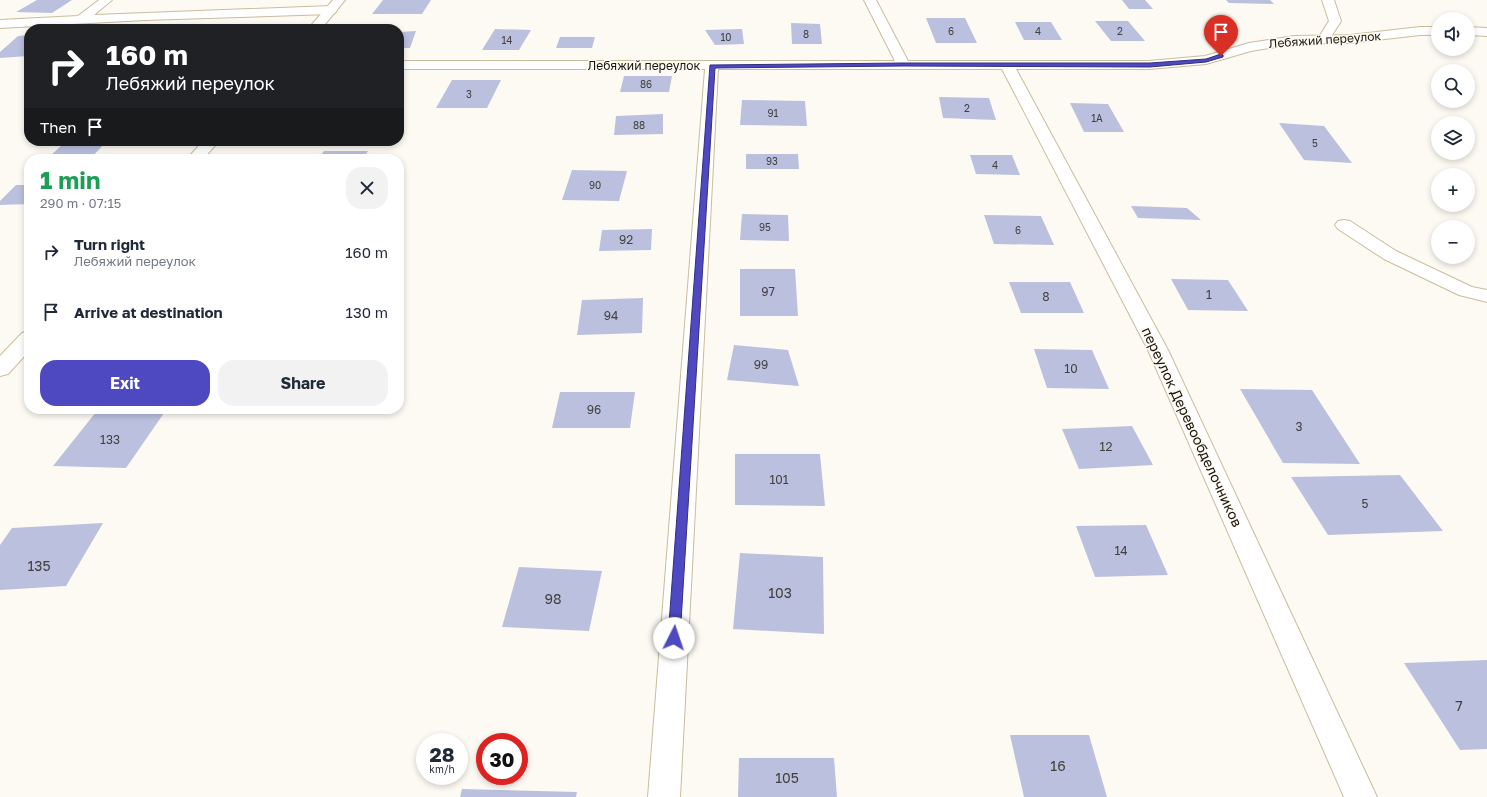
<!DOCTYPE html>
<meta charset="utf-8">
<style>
:root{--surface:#fff;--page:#f2f2f3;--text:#1f2937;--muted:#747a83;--accent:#4e49c0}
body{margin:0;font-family:"Golos Text",sans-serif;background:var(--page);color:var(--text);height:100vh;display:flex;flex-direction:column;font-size:15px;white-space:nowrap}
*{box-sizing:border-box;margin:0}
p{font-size:13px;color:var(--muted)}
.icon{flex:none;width:22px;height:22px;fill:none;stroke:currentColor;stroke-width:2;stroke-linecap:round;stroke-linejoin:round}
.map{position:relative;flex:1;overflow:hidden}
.details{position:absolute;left:24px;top:154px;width:380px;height:260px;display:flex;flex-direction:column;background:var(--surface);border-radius:16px;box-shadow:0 2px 6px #0003}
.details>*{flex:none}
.hud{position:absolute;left:24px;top:24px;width:380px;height:122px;border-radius:16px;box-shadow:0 2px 6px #0003;background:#202124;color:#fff;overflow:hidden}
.tools{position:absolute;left:1431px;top:12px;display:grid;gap:8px}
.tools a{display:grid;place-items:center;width:44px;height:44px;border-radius:50%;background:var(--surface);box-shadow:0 2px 6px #0003;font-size:20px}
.speed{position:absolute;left:416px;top:733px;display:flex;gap:8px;font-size:20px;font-weight:700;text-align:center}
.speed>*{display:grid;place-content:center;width:52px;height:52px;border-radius:50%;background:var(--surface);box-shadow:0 2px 6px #0003;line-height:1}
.speed small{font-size:10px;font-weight:400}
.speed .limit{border:6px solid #d22;background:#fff;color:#111}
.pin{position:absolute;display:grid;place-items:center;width:34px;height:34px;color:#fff;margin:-41px -17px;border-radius:50% 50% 50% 0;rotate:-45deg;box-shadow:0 0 4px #0007}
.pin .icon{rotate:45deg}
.me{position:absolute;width:44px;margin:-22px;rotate:4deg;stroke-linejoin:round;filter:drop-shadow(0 0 3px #0008)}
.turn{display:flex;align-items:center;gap:14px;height:84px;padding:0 16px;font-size:18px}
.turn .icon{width:52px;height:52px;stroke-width:2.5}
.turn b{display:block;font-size:28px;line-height:34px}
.then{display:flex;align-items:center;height:38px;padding:0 16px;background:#0003;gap:8px;font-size:15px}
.round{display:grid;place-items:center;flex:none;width:42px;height:42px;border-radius:16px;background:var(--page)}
.head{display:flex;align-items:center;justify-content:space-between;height:68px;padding:0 16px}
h1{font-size:24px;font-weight:700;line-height:30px;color:#1e9e55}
.button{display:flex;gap:8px;margin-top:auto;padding:8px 16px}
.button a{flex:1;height:46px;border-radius:16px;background:var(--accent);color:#fff;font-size:16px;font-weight:700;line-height:46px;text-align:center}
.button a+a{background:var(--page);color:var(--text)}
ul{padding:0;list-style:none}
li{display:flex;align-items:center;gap:12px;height:60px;padding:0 16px}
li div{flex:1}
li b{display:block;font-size:15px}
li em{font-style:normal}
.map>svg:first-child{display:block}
.building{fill:#bbc0df}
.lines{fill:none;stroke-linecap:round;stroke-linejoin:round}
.lane-casing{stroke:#cabc9d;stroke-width:2}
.street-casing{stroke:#cabc9d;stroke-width:2}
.secondary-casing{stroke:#cabc9d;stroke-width:2}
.lane{fill:#fff;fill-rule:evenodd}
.street{fill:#fff;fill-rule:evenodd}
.secondary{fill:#fff;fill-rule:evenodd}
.route{fill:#4e49c0;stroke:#332f7d}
.labels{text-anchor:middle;stroke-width:3;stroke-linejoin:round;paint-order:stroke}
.far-number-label{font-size:10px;fill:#434040}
.far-street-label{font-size:12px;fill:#1b160b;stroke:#fdfaf4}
.number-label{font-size:12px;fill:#434040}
.street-label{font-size:14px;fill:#1b160b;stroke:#fdfaf4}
.near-number-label{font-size:14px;fill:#434040}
</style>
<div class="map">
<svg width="1487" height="797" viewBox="0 0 1487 797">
<rect width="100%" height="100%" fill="#fdfaf4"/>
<!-- building -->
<path class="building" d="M 37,0 L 72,0 L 52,13 L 16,12 Z
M 383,0 L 431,0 L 422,14 L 372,14 Z
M 1122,0 L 1145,0 L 1153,9 L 1129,9 Z
M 1226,0 L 1270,0 L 1274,4 L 1229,3 Z
M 926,18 L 965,18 L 977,43 L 936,43 Z
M 1095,21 L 1128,21 L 1145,41 L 1111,41 Z
M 1015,22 L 1051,22 L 1062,40 L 1024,40 Z
M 791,23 L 820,24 L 822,44 L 792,44 Z
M 495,29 L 531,30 L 519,50 L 482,50 Z
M 742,29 L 744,44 L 715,45 L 705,30 Z
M 416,31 L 410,48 L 399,48 L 399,32 Z
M 29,35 L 29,56 L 0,58 L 0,52 L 18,36 Z
M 560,37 L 595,37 L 592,48 L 556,48 Z
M 624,76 L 672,76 L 669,92 L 620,92 Z
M 452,80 L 501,80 L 487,108 L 436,108 Z
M 939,97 L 989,98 L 996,120 L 943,118 Z
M 742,100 L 805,101 L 807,126 L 740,125 Z
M 1070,103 L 1108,104 L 1124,132 L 1084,132 Z
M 663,114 L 663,134 L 614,135 L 616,116 Z
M 1279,123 L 1324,126 L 1352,163 L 1304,160 Z
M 66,141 L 107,141 L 90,159 L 47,159 Z
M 324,151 L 368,151 L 363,159 L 318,159 Z
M 746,154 L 798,154 L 799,169 L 746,169 Z
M 970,155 L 1012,155 L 1020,175 L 976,174 Z
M 572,170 L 627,171 L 619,201 L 562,200 Z
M 16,185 L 29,185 L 29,204 L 0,205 L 0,201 Z
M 1131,206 L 1187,208 L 1201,220 L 1138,218 Z
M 742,214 L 788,215 L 789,241 L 740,240 Z
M 984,215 L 1041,216 L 1054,245 L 994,244 Z
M 652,229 L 651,250 L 599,251 L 602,230 Z
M 740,269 L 795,269 L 798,316 L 740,316 Z
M 1171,279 L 1228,280 L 1248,311 L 1188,310 Z
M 1009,282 L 1070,282 L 1084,313 L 1021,313 Z
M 643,298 L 642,333 L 577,335 L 582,300 Z
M 734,345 L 788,350 L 799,386 L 727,380 Z
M 1034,349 L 1092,350 L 1109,389 L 1047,388 Z
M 1240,389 L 1312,390 L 1360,464 L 1283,463 Z
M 560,392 L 635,392 L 630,428 L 552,428 Z
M 96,412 L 164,413 L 126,468 L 53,466 Z
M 1132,426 L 1153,465 L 1079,469 L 1062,429 Z
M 735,454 L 820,454 L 825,506 L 735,505 Z
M 1400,475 L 1443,531 L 1328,535 L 1291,477 Z
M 103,523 L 66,586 L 0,590 L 0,545 L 12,528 Z
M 1146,525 L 1168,575 L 1095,577 L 1076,526 Z
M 740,553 L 823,557 L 824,634 L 733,629 Z
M 519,567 L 602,571 L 589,631 L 502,627 Z
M 1487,660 L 1487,749 L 1460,750 L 1404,663 Z
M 1010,735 L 1089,735 L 1107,797 L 1024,797 Z
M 739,758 L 834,758 L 837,797 L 738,797 Z
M 462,789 L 577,792 L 576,797 L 460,797 Z"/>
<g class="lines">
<defs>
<path id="lane" d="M 1322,0 L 1334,0 L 1341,21 L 1327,43 L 1319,43 L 1317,40 L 1329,21 Z"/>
<path id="street" d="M 99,0 L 112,0 L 94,15 L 331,6 L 335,7 L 337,10 L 335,13 L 331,14 L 145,20 L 0,28 L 0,20 L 78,16 Z
M 864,0 L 876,0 L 908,61 L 1149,61 L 1205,56 L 1249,43 L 1294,36 L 1350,35 L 1420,27 L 1438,27 L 1438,35 L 1420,35 L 1350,43 L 1294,44 L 1251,51 L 1206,64 L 1149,69 L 1016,69 L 1168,350 L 1377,797 L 1344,797 L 1148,350 L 1002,69 L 718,69 L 680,797 L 648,797 L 705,69 L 399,69 L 399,61 L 895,61 Z
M 1468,27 L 1487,28 L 1487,36 L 1468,35 Z
M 1344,220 L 1350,221 L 1396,251 L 1472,287 L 1487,290 L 1487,302 L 1459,295 L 1384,259 L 1338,229 L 1335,225 L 1338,221 Z"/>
<path id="secondary" d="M 333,0 L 345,0 L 321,29 L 308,29 Z
M 203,141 L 219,141 L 203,159 L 187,159 Z
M 29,331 L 29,351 L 8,374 L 0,376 L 0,356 L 22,333 Z"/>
</defs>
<!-- lane casing -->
<use href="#lane" class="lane-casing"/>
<!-- street casing -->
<use href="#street" class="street-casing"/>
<!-- secondary casing -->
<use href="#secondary" class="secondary-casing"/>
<!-- lane -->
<use href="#lane" class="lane"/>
<!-- street -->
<use href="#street" class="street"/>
<!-- secondary -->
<use href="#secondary" class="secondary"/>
</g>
<!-- route -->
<path class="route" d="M 1221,54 L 1223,55 L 1223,57 L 1206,62 L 1150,67 L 903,66 L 715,68 L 680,638 L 678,642 L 674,643 L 670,642 L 668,638 L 710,65 L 903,63 L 1150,63 L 1206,59 Z"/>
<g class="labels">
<!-- far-number labels -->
<g class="far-number-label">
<text x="951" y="35">6</text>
<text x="1038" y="35">4</text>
<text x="1120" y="35">2</text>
<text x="806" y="38">8</text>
<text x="726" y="41">10</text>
<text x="507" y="44">14</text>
<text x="646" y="88">86</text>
<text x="469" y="98">3</text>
<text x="967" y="112">2</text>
<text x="773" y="117">91</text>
<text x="1097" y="122">1А</text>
<text x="639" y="129">88</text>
<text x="1315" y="147">5</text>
<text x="772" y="165">93</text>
<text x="995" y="169">4</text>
<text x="595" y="189">90</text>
<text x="765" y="231">95</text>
<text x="1018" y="234">6</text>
</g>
<!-- far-street labels -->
<g class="far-street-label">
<text transform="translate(1325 40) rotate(-4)" y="4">Лебяжий переулок</text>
<text x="644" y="70">Лебяжий переулок</text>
</g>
<!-- number labels -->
<g class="number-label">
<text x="626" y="244">92</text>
<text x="768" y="296">97</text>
<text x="1209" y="299">1</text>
<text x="1046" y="301">8</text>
<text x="611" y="320">94</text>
<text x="761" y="369">99</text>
<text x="1071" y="373">10</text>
<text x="594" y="414">96</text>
<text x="1299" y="431">3</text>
<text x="110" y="444">133</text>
<text x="1106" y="451">12</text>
<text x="779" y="484">101</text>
<text x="1365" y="508">5</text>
<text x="1121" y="555">14</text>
</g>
<!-- street labels -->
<g class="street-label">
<text transform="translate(1192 427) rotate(65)" y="5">переулок Деревообделочников</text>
</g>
<!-- near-number labels -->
<g class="near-number-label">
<text x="39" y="571">135</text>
<text x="780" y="598">103</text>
<text x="553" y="604">98</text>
<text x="1459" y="711">7</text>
<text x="1058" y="771">16</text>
<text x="787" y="783">105</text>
</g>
</g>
</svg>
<div class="tools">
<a><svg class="icon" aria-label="sound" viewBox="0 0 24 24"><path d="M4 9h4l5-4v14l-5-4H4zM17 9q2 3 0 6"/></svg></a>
<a><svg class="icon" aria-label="search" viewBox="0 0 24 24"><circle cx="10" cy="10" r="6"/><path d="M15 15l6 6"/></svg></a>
<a><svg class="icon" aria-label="layers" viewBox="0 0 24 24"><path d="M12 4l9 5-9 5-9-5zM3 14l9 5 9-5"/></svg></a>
<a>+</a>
<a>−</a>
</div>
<div class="speed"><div>28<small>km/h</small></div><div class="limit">30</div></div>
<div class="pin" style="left:1221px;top:56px;background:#d93025"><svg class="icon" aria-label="arrive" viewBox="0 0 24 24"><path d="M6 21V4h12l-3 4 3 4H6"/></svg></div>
<svg class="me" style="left:674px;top:638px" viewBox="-20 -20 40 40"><circle r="19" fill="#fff"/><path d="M0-13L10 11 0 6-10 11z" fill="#4e49c0"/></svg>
<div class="hud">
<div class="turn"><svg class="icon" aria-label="right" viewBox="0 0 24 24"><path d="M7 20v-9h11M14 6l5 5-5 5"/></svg><div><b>160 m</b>Лебяжий переулок</div></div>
<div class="then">Then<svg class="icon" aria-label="arrive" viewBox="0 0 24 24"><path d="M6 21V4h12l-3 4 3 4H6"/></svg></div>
</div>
<section class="details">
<div class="head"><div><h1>1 min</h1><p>290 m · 07:15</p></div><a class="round"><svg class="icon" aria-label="close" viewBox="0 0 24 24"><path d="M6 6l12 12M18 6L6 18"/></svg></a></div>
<ul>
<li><svg class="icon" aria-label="right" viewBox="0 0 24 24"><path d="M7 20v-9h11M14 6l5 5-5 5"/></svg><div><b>Turn right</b><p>Лебяжий переулок</p></div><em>160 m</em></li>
<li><svg class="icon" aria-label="arrive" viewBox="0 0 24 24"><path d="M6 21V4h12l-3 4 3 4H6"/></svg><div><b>Arrive at destination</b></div><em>130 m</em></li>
</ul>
<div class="button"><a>Exit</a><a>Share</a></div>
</section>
</div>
